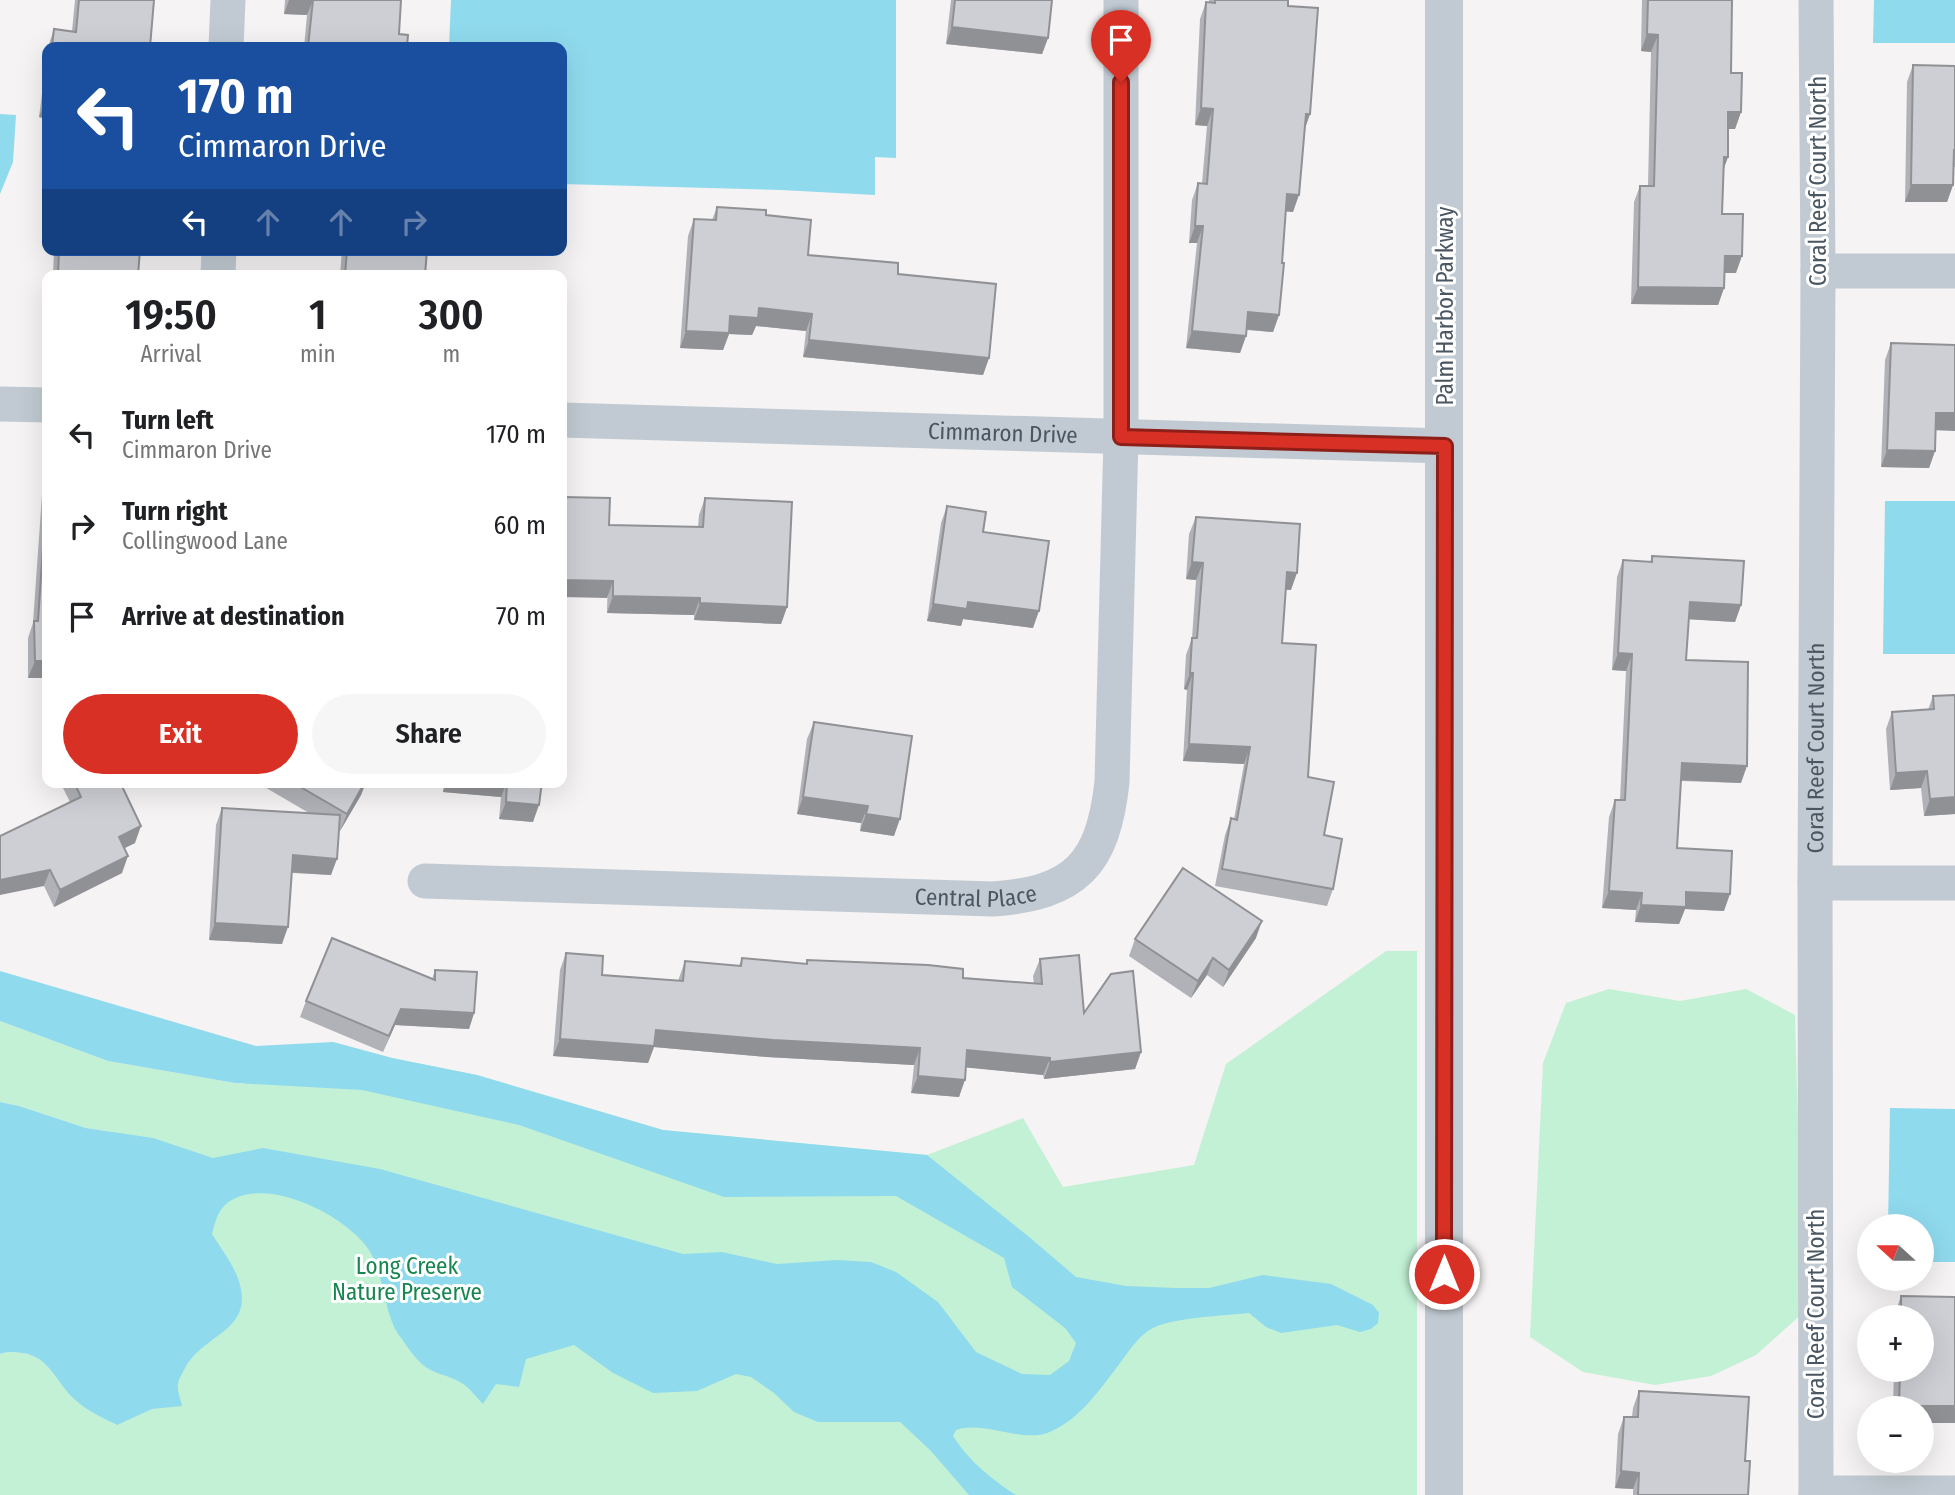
<!DOCTYPE html>
<meta charset="utf-8">
<style>
:root{--surface:#fff;--page:#f6f6f6;--text:#202124;--muted:#757577;--accent:#d93025}
body{margin:0;font-family:"Fira Sans Condensed",sans-serif;background:var(--page);color:var(--text);height:100vh;display:flex;flex-direction:column;font-size:26px;white-space:nowrap}
*{box-sizing:border-box;margin:0}
p{font-size:23px;color:var(--muted)}
.icon{flex:none;width:38px;height:38px;fill:none;stroke:currentColor;stroke-width:2;stroke-linecap:round;stroke-linejoin:round}
.map{position:relative;flex:1;overflow:hidden}
.side{position:absolute;left:42px;top:270px;width:525px;height:518px;display:flex;flex-direction:column;background:var(--surface);border-radius:14px;box-shadow:0 7px 28px #0002}
.side>*{flex:none}
.banner{position:absolute;left:42px;top:42px;width:525px;height:214px;border-radius:14px;box-shadow:0 7px 28px #0002;background:#1a4fa0;color:#fff;overflow:hidden}
.needle{width:46px;rotate:291deg}
.controls{position:absolute;left:1857px;top:1214px;display:grid;gap:14px}
.controls a{display:grid;place-items:center;width:77px;height:77px;border-radius:50%;background:var(--surface);box-shadow:0 7px 28px #0002;font-size:35px}
.pin{position:absolute;display:grid;place-items:center;width:60px;height:60px;color:#fff;margin:-72px -30px;border-radius:50% 50% 50% 0;rotate:-45deg;box-shadow:0 0 7px #0007}
.pin .icon{rotate:45deg}
.me{position:absolute;width:77px;margin:-38px;rotate:0deg;stroke-linejoin:round;filter:drop-shadow(0 0 5px #0008)}
.turn{display:flex;align-items:center;gap:24px;height:147px;padding:0 21px;font-size:32px}
.turn .icon{width:91px;height:91px;stroke-width:2.5}
.turn b{display:block;font-size:49px;line-height:60px}
.lanes{display:flex;align-items:center;height:66px;padding:0 21px;background:#0003;justify-content:center;gap:35px;direction:ltr}
.lanes .off{opacity:.35}
.eta{display:flex;justify-content:space-evenly;align-items:center;height:119px;text-align:center}
.eta b{font-size:42px;font-weight:600;line-height:49px}
.button{display:flex;gap:14px;margin-top:auto;padding:14px 21px}
.button a{flex:1;height:80px;border-radius:42px;background:var(--accent);color:#fff;font-size:28px;font-weight:600;line-height:80px;text-align:center}
.button a+a{background:var(--page);color:var(--text)}
ul{padding:0;list-style:none}
li{display:flex;align-items:center;gap:21px;height:91px;padding:0 21px}
li div{flex:1}
li b{display:block;font-size:26px}
li em{font-style:normal}
.map>svg:first-child{display:block}
.green{fill:#c3f1d5}
.water{fill:#90daee}
.lines{fill:none;stroke-linecap:round;stroke-linejoin:round}
.minor{stroke:#c1cad2;stroke-width:35}
.tertiary{stroke:#c1cad2;stroke-width:38}
.wall{fill:#b0b2b7}
.shaded-wall{fill:#909195}
.building{fill:#cdcfd5;stroke:#909195;stroke-width:2}
.route-casing{stroke:#8d1f18;stroke-width:18}
.route{stroke:#d93025;stroke-width:12}
.labels{text-anchor:middle;stroke-width:6;stroke-linejoin:round;paint-order:stroke}
.street-label{font-size:23px;fill:#4a5661;stroke:#fff}
.park-label{font-size:23px;fill:#17864f;stroke:#fff}
</style>
<div class="map">
<svg width="1955" height="1495" viewBox="0 0 1955 1495">
<rect width="100%" height="100%" fill="#f5f3f3"/>
<!-- green -->
<path class="green" d="M 1386,951 L 1417,951 L 1417,1495 L 0,1495 L 0,1354 C 8,1351 14,1352 22,1353 C 49,1356 56,1381 74,1399 C 86,1410 102,1417 116,1425 L 218,1158 L 213,1158 L 107,1131 L 86,1128 L 19,1106 L 0,1102 L 0,1021 L 108,1061 L 235,1083 L 243,1084 L 333,1042 L 392,1058 L 477,1075 L 663,1130 L 927,1155 L 1023,1118 L 1063,1187 L 1194,1165 L 1226,1064 Z
M 1609,989 L 1680,1001 L 1746,989 L 1795,1015 L 1803,1313 L 1756,1355 L 1711,1376 L 1655,1385 L 1583,1372 L 1530,1337 L 1543,1063 L 1566,1003 Z"/>
<!-- water -->
<path class="water" d="M 451,0 L 896,0 L 896,158 L 875,157 L 875,195 L 781,190 L 562,184 L 562,47 L 449,47 Z
M 1874,0 L 1955,0 L 1955,43 L 1873,43 Z
M 0,114 L 16,115 L 13,162 L 0,194 Z
M 1885,501 L 1955,501 L 1955,654 L 1883,654 Z
M 0,971 L 256,1046 L 333,1042 L 392,1058 L 477,1075 L 663,1130 L 927,1155 L 1028,1236 L 1076,1277 L 1126,1286 L 1176,1288 L 1209,1288 L 1263,1275 L 1331,1284 L 1373,1305 L 1379,1313 L 1378,1323 L 1371,1329 L 1360,1332 L 1337,1325 L 1281,1333 L 1266,1327 L 1249,1313 C 1223,1316 1176,1317 1153,1328 C 1139,1335 1129,1351 1120,1363 C 1101,1388 1081,1418 1052,1431 C 1024,1445 985,1420 956,1430 L 953,1436 C 968,1460 992,1480 1016,1495 L 969,1495 L 931,1451 L 900,1422 L 818,1422 L 794,1412 L 774,1393 L 751,1377 L 736,1374 L 697,1391 L 653,1393 L 613,1373 L 574,1345 L 526,1359 L 519,1387 L 496,1384 L 483,1404 C 476,1397 469,1387 460,1382 C 449,1375 432,1374 422,1364 C 414,1357 408,1348 402,1339 C 383,1317 386,1277 369,1250 C 346,1215 262,1172 225,1205 C 217,1213 215,1223 212,1234 C 220,1247 231,1261 237,1276 C 259,1332 202,1332 184,1370 C 182,1374 178,1380 178,1385 C 177,1391 181,1400 182,1406 L 152,1409 L 117,1425 C 102,1418 86,1410 74,1399 C 56,1382 49,1356 22,1353 C 14,1352 8,1351 0,1354 L 0,1102 L 19,1106 L 86,1128 L 153,1138 L 213,1158 L 263,1148 L 380,1169 L 683,1254 L 722,1252 L 777,1264 L 837,1260 L 871,1262 L 896,1272 L 938,1302 L 976,1352 L 1022,1374 L 1050,1375 L 1069,1361 L 1076,1343 L 1065,1328 L 1012,1287 L 1004,1258 L 896,1196 L 724,1197 L 519,1125 L 362,1090 L 235,1083 L 108,1061 L 0,1021 Z
M 1890,1108 L 1955,1109 L 1955,1262 L 1922,1262 L 1922,1227 L 1888,1227 Z"/>
<g class="lines">
<!-- minor -->
<g class="minor">
<path d="M 226,47 L 228,0"/>
<path d="M 1818,271 L 1955,271"/>
<path d="M 218,275 L 219,250"/>
<path d="M 0,404 L 47,405"/>
<path id="s1" d="M 562,420 L 1445,446"/>
<path id="s2" d="M 425,881 L 993,899 C 1076,893 1103,864 1112,782 L 1121,437 L 1121,0"/>
<path d="M 1815,883 L 1955,883"/>
<path d="M 1816,1493 L 1955,1493"/>
<path id="s3" d="M 1816,1495 L 1815,883 L 1818,271 L 1816,0"/>
</g>
<!-- tertiary -->
<path class="tertiary" d="M 1444,0 L 1444,1495"/>
</g>
<!-- wall -->
<path class="wall" d="M 75,0 L 154,0 L 150,47 L 48,47 L 54,29 L 72,31 Z
M 285,0 L 401,0 L 399,34 L 407,47 L 304,47 L 307,15 L 284,14 Z
M 951,0 L 1052,0 L 1048,38 L 1042,54 L 946,44 Z
M 1209,0 L 1288,0 L 1288,6 L 1310,114 L 1305,128 L 1293,212 L 1286,211 L 1279,315 L 1273,332 L 1246,330 L 1246,336 L 1240,353 L 1186,348 L 1197,243 L 1189,243 L 1192,200 L 1198,183 L 1202,183 L 1207,126 L 1195,125 L 1200,19 L 1206,2 L 1209,2 Z
M 1642,0 L 1732,0 L 1731,73 L 1741,112 L 1735,129 L 1728,129 L 1728,157 L 1723,169 L 1722,214 L 1736,273 L 1725,273 L 1724,288 L 1718,305 L 1631,304 L 1634,202 L 1640,186 L 1648,186 L 1651,52 L 1641,51 Z
M 47,54 L 47,119 L 39,117 Z
M 1913,65 L 1955,66 L 1955,167 L 1954,167 L 1953,185 L 1947,202 L 1905,202 L 1907,82 Z
M 717,207 L 766,215 L 808,255 L 898,274 L 989,358 L 983,375 L 803,357 L 806,331 L 756,326 L 752,335 L 729,334 L 723,350 L 680,348 L 688,236 L 694,219 L 712,220 Z
M 54,250 L 140,250 L 138,275 L 53,275 Z
M 342,250 L 427,250 L 425,275 L 340,275 Z
M 1891,343 L 1936,430 L 1935,451 L 1929,468 L 1881,467 L 1885,360 Z
M 47,480 L 47,678 L 28,678 L 28,638 L 33,623 L 42,495 Z
M 705,498 L 787,607 L 781,624 L 694,620 L 694,615 L 607,613 L 609,525 L 698,527 L 699,515 Z
M 947,506 L 983,532 L 1033,628 L 963,619 L 961,626 L 927,621 L 941,523 Z
M 1196,517 L 1291,590 L 1286,590 L 1282,643 L 1308,777 L 1324,835 L 1333,889 L 1327,906 L 1215,886 L 1225,835 L 1231,818 L 1234,819 L 1244,764 L 1183,761 L 1187,690 L 1184,689 L 1186,655 L 1192,638 L 1196,580 L 1186,579 L 1189,534 Z
M 1652,556 L 1741,605 L 1735,622 L 1689,619 L 1686,660 L 1741,783 L 1681,781 L 1677,848 L 1724,911 L 1685,909 L 1679,924 L 1635,922 L 1636,910 L 1602,908 L 1609,817 L 1615,800 L 1620,800 L 1626,671 L 1612,670 L 1617,577 L 1623,560 L 1650,562 Z
M 1955,695 L 1955,814 L 1924,816 L 1921,788 L 1890,790 L 1886,729 L 1892,712 L 1928,710 L 1933,696 Z
M 814,722 L 894,836 L 860,831 L 861,823 L 797,814 L 807,739 Z
M 60,782 L 120,782 L 135,843 L 124,848 L 122,873 L 54,907 L 44,886 L 70,802 Z
M 256,782 L 366,782 L 361,795 L 340,831 L 339,830 L 331,875 L 292,873 L 282,944 L 209,940 L 216,825 L 222,808 L 309,813 Z
M 444,782 L 542,782 L 533,822 L 499,819 L 501,797 L 443,792 Z
M 1256,938 L 1223,987 L 1207,975 L 1191,998 L 1129,956 L 1135,939 Z
M 566,953 L 602,975 L 678,981 L 685,961 L 739,966 L 742,958 L 806,964 L 807,960 L 963,978 L 1034,984 L 1033,976 L 1040,959 L 1084,1013 L 1141,1052 L 1135,1069 L 1044,1079 L 1043,1075 L 966,1067 L 959,1097 L 911,1093 L 914,1065 L 767,1057 L 654,1047 L 648,1063 L 553,1056 L 560,970 Z
M 435,970 L 474,1013 L 469,1029 L 395,1025 L 383,1052 L 300,1017 L 306,1001 L 432,979 Z
M 1901,1296 L 1955,1297 L 1955,1423 L 1922,1423 L 1922,1409 L 1893,1409 L 1894,1370 L 1922,1370 L 1922,1318 L 1895,1318 L 1895,1313 Z
M 1639,1391 L 1745,1461 L 1748,1495 L 1633,1495 L 1633,1489 L 1615,1488 L 1618,1434 L 1624,1417 L 1632,1417 L 1633,1408 Z"/>
<!-- shaded-wall -->
<path class="shaded-wall" d="M 289,0 L 313,0 L 307,15 L 284,14 Z
M 952,27 L 1048,38 L 1042,54 L 946,44 Z
M 1647,34 L 1658,35 L 1651,52 L 1641,51 Z
M 45,101 L 47,101 L 47,119 L 39,117 Z
M 1201,108 L 1213,109 L 1207,126 L 1195,125 Z
M 1728,112 L 1741,112 L 1735,129 L 1722,129 Z
M 1306,114 L 1310,114 L 1304,131 Z
M 1724,157 L 1728,157 L 1722,174 Z
M 1911,185 L 1953,185 L 1947,202 L 1905,202 Z
M 1287,194 L 1299,195 L 1293,212 L 1281,211 Z
M 1195,226 L 1203,226 L 1197,243 L 1189,243 Z
M 1725,256 L 1742,256 L 1736,273 L 1719,273 Z
M 1638,287 L 1724,288 L 1718,305 L 1631,304 Z
M 759,308 L 812,314 L 806,331 L 756,326 L 752,335 L 729,334 L 723,350 L 680,348 L 686,331 L 730,316 Z
M 1248,312 L 1279,315 L 1273,332 L 1242,329 Z
M 1192,331 L 1246,336 L 1240,353 L 1186,348 Z
M 809,340 L 989,358 L 983,375 L 803,357 Z
M 1936,413 L 1955,413 L 1955,431 L 1930,430 Z
M 1887,450 L 1935,451 L 1929,468 L 1881,467 Z
M 1192,562 L 1203,563 L 1196,580 L 1186,579 Z
M 1287,572 L 1297,573 L 1291,590 L 1281,589 Z
M 562,580 L 613,581 L 607,598 L 562,597 Z
M 613,596 L 700,598 L 694,615 L 607,613 Z
M 968,602 L 1039,611 L 1033,628 L 963,619 L 961,626 L 927,621 L 933,604 Z
M 1690,602 L 1741,605 L 1735,622 L 1684,619 Z
M 700,603 L 787,607 L 781,624 L 694,620 Z
M 1618,653 L 1632,654 L 1626,671 L 1612,670 Z
M 35,661 L 47,661 L 47,678 L 28,678 Z
M 1190,673 L 1193,673 L 1187,690 L 1184,689 Z
M 1189,744 L 1250,747 L 1244,764 L 1183,761 Z
M 1682,763 L 1747,766 L 1741,783 L 1676,780 Z
M 1927,771 L 1921,788 L 1890,790 L 1896,773 Z
M 365,782 L 366,782 L 361,795 L 340,831 L 347,814 Z
M 446,782 L 507,782 L 501,797 L 443,792 Z
M 803,797 L 868,806 L 861,823 L 797,814 Z
M 1955,797 L 1955,814 L 1924,816 L 1930,799 Z
M 506,802 L 539,805 L 533,822 L 499,819 Z
M 866,814 L 900,819 L 894,836 L 860,831 Z
M 141,826 L 135,843 L 113,854 L 119,837 Z
M 293,855 L 337,859 L 331,875 L 286,872 Z
M 128,856 L 122,873 L 54,907 L 60,890 Z
M 50,870 L 44,886 L 0,895 L 0,880 Z
M 1609,891 L 1642,893 L 1636,910 L 1602,908 Z
M 1686,892 L 1730,894 L 1724,911 L 1685,909 L 1679,924 L 1635,922 L 1641,905 Z
M 1262,921 L 1256,938 L 1223,987 L 1229,970 Z
M 215,923 L 288,927 L 282,944 L 209,940 Z
M 1213,958 L 1207,975 L 1191,998 L 1198,981 Z
M 401,1009 L 474,1013 L 469,1029 L 395,1025 L 383,1052 Z
M 656,1030 L 920,1048 L 914,1065 L 767,1057 L 654,1047 L 648,1063 L 553,1056 L 560,1039 Z
M 967,1050 L 1050,1058 L 1043,1075 L 961,1067 Z
M 1141,1052 L 1135,1069 L 1044,1079 L 1050,1062 Z
M 918,1076 L 965,1080 L 959,1097 L 911,1093 Z
M 1899,1406 L 1955,1406 L 1955,1423 L 1922,1423 L 1922,1409 L 1898,1409 Z
M 1621,1471 L 1639,1473 L 1633,1489 L 1615,1488 Z"/>
<!-- building -->
<path class="building" d="M 79,0 L 154,0 L 150,47 L 52,47 L 54,29 L 76,32 Z
M 313,0 L 401,0 L 399,34 L 408,35 L 407,47 L 308,47 Z
M 955,0 L 1052,0 L 1048,38 L 952,27 Z
M 1215,0 L 1288,0 L 1288,6 L 1318,8 L 1310,114 L 1306,114 L 1299,195 L 1287,194 L 1282,263 L 1284,263 L 1279,315 L 1248,312 L 1246,336 L 1192,331 L 1203,226 L 1195,226 L 1198,183 L 1207,184 L 1213,109 L 1201,108 L 1206,2 L 1215,3 Z
M 1648,0 L 1732,0 L 1731,73 L 1742,73 L 1741,112 L 1728,112 L 1728,157 L 1724,157 L 1722,214 L 1743,214 L 1742,256 L 1725,256 L 1724,288 L 1638,287 L 1640,186 L 1654,186 L 1658,35 L 1647,34 Z
M 1913,65 L 1955,66 L 1955,150 L 1954,150 L 1953,185 L 1911,185 Z
M 47,83 L 47,101 L 45,101 Z
M 717,207 L 766,210 L 766,215 L 811,220 L 808,255 L 898,263 L 898,274 L 996,284 L 989,358 L 809,340 L 812,314 L 759,308 L 758,318 L 730,316 L 729,333 L 686,331 L 694,219 L 716,220 Z
M 59,250 L 140,250 L 138,275 L 58,275 Z
M 347,250 L 427,250 L 425,275 L 345,275 Z
M 1891,343 L 1955,345 L 1955,413 L 1936,413 L 1935,451 L 1887,450 Z
M 47,487 L 47,661 L 35,661 L 34,621 L 38,621 Z
M 562,497 L 610,498 L 609,525 L 703,527 L 705,498 L 792,502 L 787,607 L 700,603 L 700,598 L 613,596 L 613,581 L 562,580 Z
M 947,506 L 986,512 L 983,532 L 1049,541 L 1039,611 L 968,602 L 967,609 L 933,604 Z
M 1196,517 L 1300,524 L 1297,573 L 1287,572 L 1282,643 L 1316,645 L 1308,777 L 1334,782 L 1324,835 L 1342,839 L 1333,889 L 1222,869 L 1231,818 L 1237,820 L 1250,747 L 1189,744 L 1193,673 L 1190,673 L 1192,638 L 1197,638 L 1203,563 L 1192,562 Z
M 1652,556 L 1744,561 L 1741,605 L 1690,602 L 1686,660 L 1748,662 L 1747,766 L 1682,763 L 1677,848 L 1732,851 L 1730,894 L 1686,892 L 1686,907 L 1641,905 L 1642,893 L 1609,891 L 1615,800 L 1625,800 L 1632,654 L 1618,653 L 1623,560 L 1652,562 Z
M 1955,695 L 1955,797 L 1930,799 L 1927,771 L 1896,773 L 1892,712 L 1934,709 L 1933,696 Z
M 814,722 L 912,736 L 900,819 L 866,814 L 868,806 L 803,797 Z
M 74,782 L 120,782 L 141,826 L 119,837 L 128,856 L 60,890 L 50,870 L 0,880 L 0,836 L 81,797 Z
M 292,782 L 365,782 L 347,814 Z
M 507,782 L 542,782 L 539,805 L 506,802 Z
M 222,808 L 340,815 L 337,859 L 293,855 L 288,927 L 215,923 Z
M 1183,868 L 1262,921 L 1229,970 L 1213,958 L 1198,981 L 1135,939 Z
M 332,938 L 435,980 L 435,970 L 477,972 L 474,1013 L 401,1009 L 389,1036 L 306,1001 Z
M 566,953 L 603,956 L 602,975 L 683,981 L 685,961 L 741,966 L 742,958 L 807,964 L 807,960 L 928,965 L 963,969 L 963,978 L 1042,984 L 1040,959 L 1079,955 L 1084,1013 L 1111,974 L 1133,971 L 1141,1052 L 1050,1062 L 1050,1058 L 967,1050 L 965,1080 L 918,1076 L 920,1048 L 773,1040 L 656,1030 L 654,1046 L 560,1039 Z
M 1901,1296 L 1955,1297 L 1955,1406 L 1899,1406 L 1900,1370 L 1922,1370 L 1922,1318 L 1901,1318 Z
M 1639,1391 L 1749,1397 L 1745,1461 L 1750,1461 L 1748,1495 L 1638,1495 L 1639,1473 L 1621,1471 L 1624,1417 L 1638,1417 Z"/>
<g class="lines">
<defs>
<path id="route" d="M 1121,82 L 1121,437 L 1445,446 L 1444,1274"/>
</defs>
<!-- route casing -->
<use href="#route" class="route-casing"/>
<!-- route -->
<use href="#route" class="route"/>
</g>
<g class="labels">
<!-- street labels -->
<g class="street-label">
<text transform="translate(1818 181) rotate(-90)" y="8">Coral Reef Court North</text>
<text transform="translate(1445 306) rotate(-90)" y="8">Palm Harbor Parkway</text>
<text dy="8" stroke="none"><textPath href="#s1" startOffset="441">Cimmaron Drive</textPath></text>
<text dy="8" stroke="none"><textPath href="#s3" startOffset="747">Coral Reef Court North</textPath></text>
<text dy="8" stroke="none"><textPath href="#s2" startOffset="551">Central Place</textPath></text>
<text transform="translate(1816 1314) rotate(-90)" y="8">Coral Reef Court North</text>
</g>
<!-- park labels -->
<g class="park-label">
<text x="407" y="1274">Long Creek<tspan x="407" dy="26">Nature Preserve</tspan></text>
</g>
</g>
</svg>
<div class="controls">
<a><svg class="needle" viewBox="-14 -14 28 28"><path d="M0-13l5 13h-10z" fill="#e53935"/><path d="M0 13l5-13h-10z" fill="#757577"/></svg></a>
<a>+</a>
<a>−</a>
</div>
<div class="pin" style="left:1121px;top:82px;background:#d93025"><svg class="icon" aria-label="arrive" viewBox="0 0 24 24"><path d="M6 21V4h12l-3 4 3 4H6"/></svg></div>
<svg class="me" style="left:1444px;top:1274px" viewBox="-20 -20 40 40"><circle r="17" fill="#d93025" stroke="#fff" stroke-width="3"/><path d="M0-11L8 9 0 5-8 9z" fill="#fff"/></svg>
<div class="banner">
<div class="turn"><svg class="icon" aria-label="left" viewBox="0 0 24 24"><path d="M17 20v-9H6M10 6l-5 5 5 5"/></svg><div><b>170 m</b>Cimmaron Drive</div></div>
<div class="lanes"><svg class="icon" aria-label="left" viewBox="0 0 24 24"><path d="M17 20v-9H6M10 6l-5 5 5 5"/></svg><svg class="icon off" aria-label="ahead" viewBox="0 0 24 24"><path d="M12 20V5M6 11l6-6 6 6"/></svg><svg class="icon off" aria-label="ahead" viewBox="0 0 24 24"><path d="M12 20V5M6 11l6-6 6 6"/></svg><svg class="icon off" aria-label="right" viewBox="0 0 24 24"><path d="M7 20v-9h11M14 6l5 5-5 5"/></svg></div>
</div>
<section class="side">
<div class="eta">
<div><b>19:50</b><p>Arrival</p></div>
<div><b>1</b><p>min</p></div>
<div><b>300</b><p>m</p></div>
</div>
<ul>
<li><svg class="icon" aria-label="left" viewBox="0 0 24 24"><path d="M17 20v-9H6M10 6l-5 5 5 5"/></svg><div><b>Turn left</b><p>Cimmaron Drive</p></div><em>170 m</em></li>
<li><svg class="icon" aria-label="right" viewBox="0 0 24 24"><path d="M7 20v-9h11M14 6l5 5-5 5"/></svg><div><b>Turn right</b><p>Collingwood Lane</p></div><em>60 m</em></li>
<li><svg class="icon" aria-label="arrive" viewBox="0 0 24 24"><path d="M6 21V4h12l-3 4 3 4H6"/></svg><div><b>Arrive at destination</b></div><em>70 m</em></li>
</ul>
<div class="button"><a>Exit</a><a>Share</a></div>
</section>
</div>
